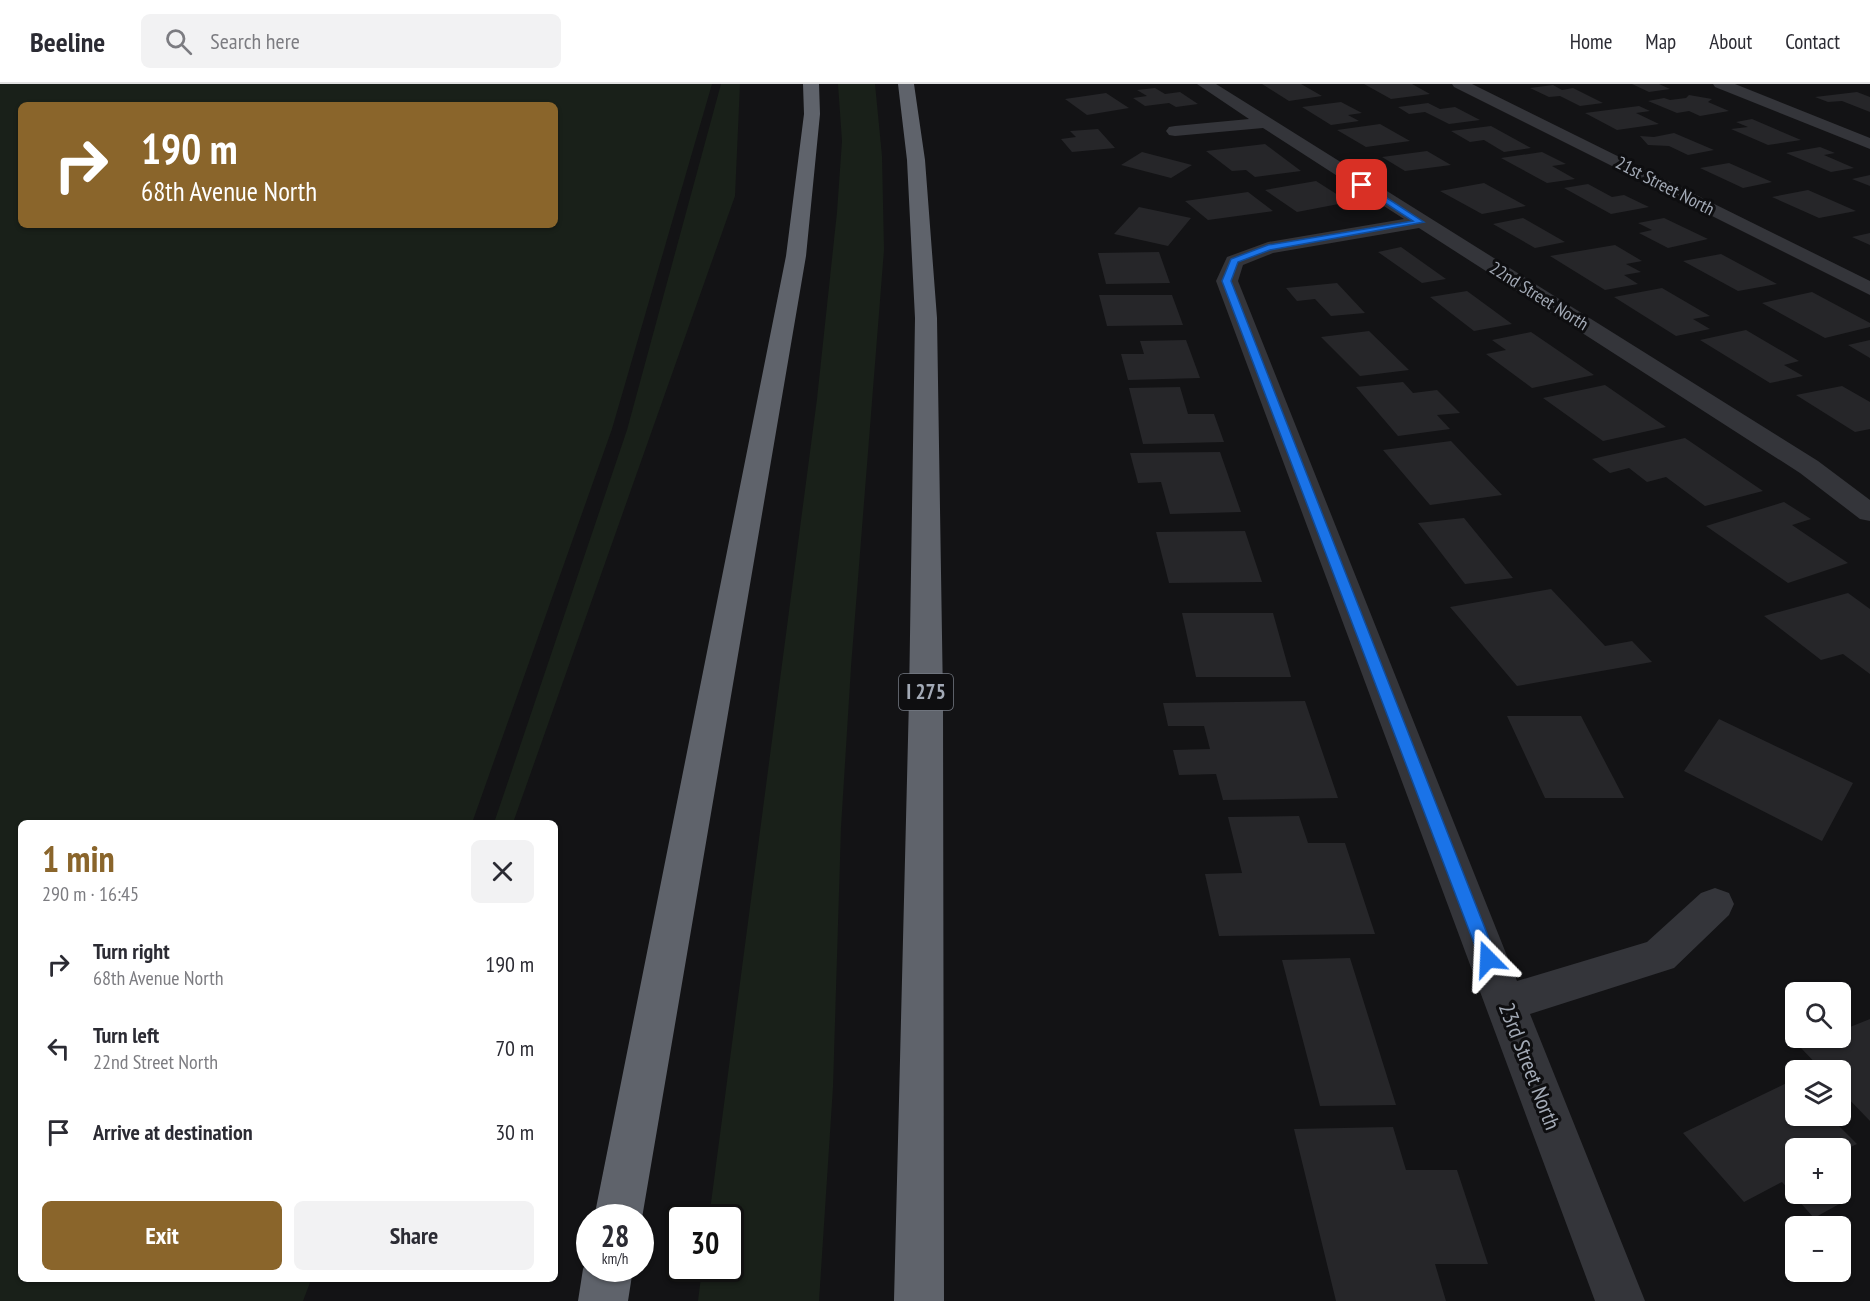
<!DOCTYPE html>
<meta charset="utf-8">
<style>
:root{--surface:#fff;--page:#f2f2f3;--text:#2b2b33;--muted:#7c7c81;--line:#e1e1e2;--accent:#8a652b}
body{margin:0;font-family:"PT Sans Narrow",sans-serif;background:var(--page);color:var(--text);height:100vh;display:flex;flex-direction:column;font-size:22px;white-space:nowrap}
*{box-sizing:border-box;margin:0}
p{font-size:20px;color:var(--muted)}
.icon{flex:none;width:33px;height:33px;fill:none;stroke:currentColor;stroke-width:2;stroke-linecap:round;stroke-linejoin:round}
.map{position:relative;flex:1;overflow:hidden}
.side{position:absolute;left:18px;top:736px;width:540px;height:462px;display:flex;flex-direction:column;background:var(--surface);border-radius:9px;box-shadow:0 2px 4px #0004}
.side>*{flex:none}
.hud{position:absolute;left:18px;top:18px;width:540px;height:126px;border-radius:9px;box-shadow:0 2px 4px #0004;background:#8a652b;color:#fff;overflow:hidden}
.controls{position:absolute;left:1785px;top:898px;display:grid;gap:12px}
.controls a{display:grid;place-items:center;width:66px;height:66px;border-radius:9px;background:var(--surface);box-shadow:0 2px 4px #0004;font-size:30px}
.speed{position:absolute;left:576px;top:1120px;display:flex;gap:12px;font-size:30px;font-weight:700;text-align:center}
.speed>*{display:grid;place-content:center;width:78px;height:78px;border-radius:50%;background:var(--surface);box-shadow:0 2px 4px #0004;line-height:1}
.speed small{font-size:15px;font-weight:400}
.speed .limit{border:3px solid #111;border-radius:9px;background:#fff;color:#111}
.pin{position:absolute;display:grid;place-items:center;width:51px;height:51px;color:#fff;margin:-26px;border-radius:12px;box-shadow:0 3px 9px #0006}
.me{position:absolute;width:66px;margin:-33px;rotate:339deg;stroke-linejoin:round;filter:drop-shadow(0 0 4px #0008)}
.turn{display:flex;align-items:center;gap:21px;height:126px;padding:0 24px;font-size:27px}
.turn .icon{width:78px;height:78px;stroke-width:2.5}
.turn b{display:block;font-size:42px;line-height:51px}
.round{display:grid;place-items:center;flex:none;width:63px;height:63px;border-radius:9px;background:var(--page)}
.headline{display:flex;align-items:center;justify-content:space-between;height:102px;padding:0 24px}
h1{font-size:36px;font-weight:700;line-height:45px;color:var(--accent)}
.primary-button{display:flex;gap:12px;margin-top:auto;padding:12px 24px}
.primary-button a{flex:1;height:69px;border-radius:9px;background:var(--accent);color:#fff;font-size:24px;font-weight:700;line-height:69px;text-align:center}
.primary-button a+a{background:var(--page);color:var(--text)}
ul{padding:0;list-style:none}
li{display:flex;align-items:center;gap:18px;height:84px;padding:0 24px}
li div{flex:1}
li b{display:block;font-size:22px}
li em{font-style:normal}
header{display:flex;align-items:center;gap:36px;box-sizing:border-box;height:84px;padding:0 30px;background:var(--surface);border-bottom:2px solid var(--line)}
header strong{font-size:28px}
nav{display:flex;gap:33px;margin-inline-start:auto;font-size:21px}
.search{width:420px;height:54px;background:var(--page);display:flex;align-items:center;gap:15px;box-sizing:border-box;padding:0 21px;border-radius:9px;color:var(--muted);font-size:22px}
.map>svg:first-child{display:block}
.green{fill:#192019;fill-rule:evenodd}
.building{fill:#262629}
.lines{fill:none;stroke-linecap:round;stroke-linejoin:round}
.minor{fill:#34353a;fill-rule:evenodd}
.highway{fill:#5f636b;fill-rule:evenodd}
.route{fill:#1a73e8;stroke:#114b97;stroke-width:1.5}
.labels{text-anchor:middle;stroke-width:6;stroke-linejoin:round;paint-order:stroke}
.far-street-label{font-size:18px;fill:#a3aab6;stroke:#0e0e10}
.shield{fill:#0e0e10;stroke:#767b84;stroke-width:1.5}
.shield-label{font-size:21px;font-weight:bold;fill:#a3aab6}
.street-label{font-size:22px;fill:#a3aab6;stroke:#0e0e10}
</style>
<header>
<strong>Beeline</strong>
<div class="search"><svg class="icon" aria-label="search" viewBox="0 0 24 24"><circle cx="10" cy="10" r="6"/><path d="M15 15l6 6"/></svg>Search here</div>
<nav><a>Home</a><a>Map</a><a>About</a><a>Contact</a></nav>
</header>
<div class="map">
<svg width="1870" height="1217" viewBox="0 0 1870 1217">
<rect width="100%" height="100%" fill="#131315"/>
<!-- green -->
<path class="green" d="M 0,0 L 712,0 L 612,345 L 472,739 L 21,740 L 21,1196 L 311,1196 L 303,1217 L 0,1217 ZM 21,21 L 555,21 L 555,141 L 21,141 Z
M 721,0 L 740,0 L 735,112 L 513,739 L 494,739 L 627,346 Z
M 838,0 L 875,0 L 882,72 L 884,166 L 851,583 L 841,743 L 833,1003 L 819,1217 L 698,1217 L 702,1185 L 730,1185 L 730,1134 L 709,1134 L 817,315 L 837,128 L 842,57 Z"/>
<!-- building -->
<path class="building" d="M 1262,0 L 1301,0 L 1322,12 L 1289,17 Z
M 1364,0 L 1412,0 L 1430,10 L 1391,15 Z
M 1632,0 L 1659,0 L 1670,5 L 1649,8 Z
M 1553,1 L 1562,6 L 1573,4 L 1603,19 L 1580,22 L 1560,12 L 1549,13 L 1530,4 Z
M 1155,4 L 1165,10 L 1180,8 L 1198,20 L 1176,23 L 1169,19 L 1145,22 L 1133,14 L 1147,12 L 1137,6 Z
M 1857,8 L 1870,13 L 1870,28 L 1842,17 L 1828,18 L 1815,13 Z
M 1106,9 L 1129,24 L 1087,31 L 1065,15 Z
M 1689,11 L 1712,15 L 1708,18 L 1729,27 L 1700,32 L 1689,27 L 1677,29 L 1648,17 L 1664,14 L 1670,16 L 1686,14 Z
M 1341,18 L 1362,29 L 1348,31 L 1359,37 L 1331,41 L 1302,23 Z
M 1428,19 L 1440,25 L 1455,23 L 1480,36 L 1449,40 L 1425,28 L 1409,30 L 1398,23 Z
M 1639,22 L 1650,27 L 1636,29 L 1659,40 L 1617,46 L 1585,29 Z
M 1752,35 L 1801,56 L 1768,61 L 1731,45 L 1748,43 L 1736,38 Z
M 1380,40 L 1410,57 L 1366,63 L 1337,46 Z
M 1491,42 L 1531,64 L 1504,68 L 1484,56 L 1470,58 L 1451,47 Z
M 1098,45 L 1115,64 L 1072,68 L 1061,55 L 1076,53 L 1070,47 Z
M 1674,49 L 1714,66 L 1688,71 L 1669,62 L 1648,61 L 1640,52 L 1654,53 Z
M 1265,60 L 1301,87 L 1255,93 L 1246,86 L 1232,87 L 1206,67 Z
M 1820,63 L 1835,69 L 1824,71 L 1854,84 L 1831,88 L 1786,69 Z
M 1427,67 L 1451,81 L 1405,87 L 1382,73 Z
M 1142,68 L 1192,81 L 1171,94 L 1121,81 Z
M 1542,68 L 1566,80 L 1552,82 L 1575,95 L 1547,99 L 1501,74 Z
M 1729,79 L 1772,98 L 1743,104 L 1700,84 Z
M 1870,91 L 1870,102 L 1852,95 Z
M 1316,97 L 1349,118 L 1297,128 L 1265,106 Z
M 1484,99 L 1526,122 L 1482,130 L 1440,107 Z
M 1588,100 L 1612,113 L 1624,111 L 1649,123 L 1611,130 L 1564,104 Z
M 1808,106 L 1856,127 L 1819,134 L 1772,113 Z
M 1248,108 L 1273,127 L 1208,136 L 1185,117 Z
M 1139,123 L 1191,134 L 1168,162 L 1114,150 Z
M 1523,134 L 1565,158 L 1535,164 L 1493,140 Z
M 1664,134 L 1708,155 L 1668,164 L 1639,149 L 1652,146 L 1638,139 Z
M 1870,149 L 1870,161 L 1852,153 Z
M 1615,161 L 1642,177 L 1626,180 L 1641,188 L 1624,191 L 1638,200 L 1605,206 L 1550,172 Z
M 1401,163 L 1446,195 L 1422,199 L 1378,168 Z
M 1159,168 L 1170,199 L 1106,200 L 1098,169 Z
M 1721,170 L 1777,200 L 1738,207 L 1683,177 Z
M 1337,199 L 1365,229 L 1331,232 L 1315,215 L 1297,217 L 1286,204 Z
M 1662,204 L 1710,232 L 1693,235 L 1710,245 L 1676,252 L 1614,213 Z
M 1467,207 L 1512,240 L 1474,247 L 1430,213 Z
M 1812,208 L 1870,239 L 1870,243 L 1825,254 L 1762,219 Z
M 1099,211 L 1172,211 L 1183,241 L 1107,242 Z
M 1746,246 L 1799,277 L 1784,281 L 1803,292 L 1770,299 L 1700,256 Z
M 1369,247 L 1409,286 L 1360,292 L 1321,253 Z
M 1531,248 L 1594,291 L 1532,304 L 1486,270 L 1506,266 L 1492,256 Z
M 1186,256 L 1200,294 L 1128,296 L 1121,270 L 1144,270 L 1140,257 Z
M 1870,256 L 1870,274 L 1848,261 Z
M 1403,298 L 1413,309 L 1437,306 L 1460,329 L 1437,331 L 1450,345 L 1398,352 L 1356,303 Z
M 1605,301 L 1666,343 L 1603,357 L 1543,314 Z
M 1842,302 L 1870,318 L 1870,345 L 1855,348 L 1796,311 Z
M 1180,303 L 1188,330 L 1214,330 L 1224,358 L 1143,360 L 1129,304 Z
M 1685,354 L 1763,407 L 1705,422 L 1666,393 L 1647,398 L 1629,384 L 1610,389 L 1592,375 Z
M 1451,357 L 1502,411 L 1430,421 L 1383,366 Z
M 1220,368 L 1241,428 L 1170,430 L 1161,398 L 1138,399 L 1130,369 Z
M 1784,418 L 1811,435 L 1792,441 L 1848,479 L 1788,499 L 1706,442 Z
M 1464,434 L 1513,494 L 1465,500 L 1418,439 Z
M 1245,447 L 1262,498 L 1169,499 L 1156,448 Z
M 1551,505 L 1605,562 L 1632,557 L 1652,578 L 1517,602 L 1450,523 Z
M 1848,509 L 1870,525 L 1870,590 L 1843,570 L 1821,576 L 1764,532 Z
M 1182,529 L 1273,529 L 1291,593 L 1196,593 Z
M 1305,617 L 1338,714 L 1223,716 L 1216,690 L 1179,691 L 1173,666 L 1210,665 L 1204,642 L 1168,642 L 1163,619 Z
M 1507,632 L 1581,632 L 1624,714 L 1545,714 Z
M 1719,635 L 1853,699 L 1822,757 L 1684,687 Z
M 1299,732 L 1308,759 L 1345,759 L 1375,850 L 1219,852 L 1205,790 L 1242,789 L 1228,733 Z
M 1350,874 L 1396,1021 L 1320,1022 L 1282,876 Z
M 1870,935 L 1870,1037 L 1840,1006 L 1840,987 L 1823,987 L 1801,964 L 1824,954 L 1840,954 L 1840,947 Z
M 1793,996 L 1796,998 L 1796,1032 L 1829,1032 L 1857,1060 L 1840,1068 L 1840,1065 L 1796,1065 L 1796,1110 L 1840,1110 L 1840,1101 L 1852,1113 L 1814,1134 L 1782,1098 L 1744,1118 L 1683,1049 Z
M 1393,1043 L 1406,1086 L 1457,1086 L 1488,1180 L 1435,1180 L 1446,1217 L 1336,1217 L 1294,1045 Z"/>
<g class="lines">
<!-- minor -->
<path class="minor" d="M 1197,0 L 1216,0 L 1818,377 L 1870,416 L 1870,437 L 1860,435 L 1800,389 L 1419,144 L 1273,169 L 1243,181 L 1238,197 L 1517,897 L 1647,858 L 1701,809 L 1715,804 L 1729,809 L 1734,820 L 1729,831 L 1674,884 L 1530,930 L 1645,1217 L 1595,1217 L 1216,197 L 1227,173 L 1268,158 L 1404,135 L 1263,44 L 1175,52 L 1169,51 L 1166,47 L 1169,43 L 1175,42 L 1249,35 Z
M 1452,0 L 1472,0 L 1870,197 L 1870,211 L 1454,3 Z
M 1713,0 L 1735,0 L 1870,54 L 1870,65 L 1715,3 Z"/>
<!-- highway -->
<path class="highway" d="M 803,0 L 819,0 L 820,30 L 806,172 L 642,1134 L 640,1137 L 640,1134 L 594,1134 L 786,172 L 804,30 Z
M 898,0 L 914,0 L 925,76 L 937,234 L 943,615 L 944,1217 L 894,1217 L 909,615 L 915,234 L 907,76 Z
M 590,1170 L 590,1185 L 633,1185 L 628,1217 L 578,1217 L 583,1185 Z"/>
</g>
<!-- route -->
<path class="route" d="M 1359,99 L 1364,99 L 1424,138 L 1270,166 L 1238,178 L 1231,197 L 1497,875 L 1494,880 L 1488,882 L 1482,880 L 1480,875 L 1222,197 L 1231,175 L 1268,161 L 1413,137 L 1359,102 Z"/>
<g class="labels">
<!-- far-street labels -->
<g class="far-street-label">
<text transform="translate(1665 102) rotate(27)" y="6">21st Street North</text>
<text transform="translate(1539 212) rotate(32)" y="6">22nd Street North</text>
</g>
<!-- shield labels -->
<rect class="shield" x="899" y="590" width="54" height="36" rx="4.5"/>
<g class="shield-label">
<text x="926" y="615">I 275</text>
</g>
<!-- street labels -->
<g class="street-label">
<text transform="translate(1530 982) rotate(69)" y="8">23rd Street North</text>
</g>
</g>
</svg>
<div class="controls">
<a><svg class="icon" aria-label="search" viewBox="0 0 24 24"><circle cx="10" cy="10" r="6"/><path d="M15 15l6 6"/></svg></a>
<a><svg class="icon" aria-label="layers" viewBox="0 0 24 24"><path d="M12 4l9 5-9 5-9-5zM3 14l9 5 9-5"/></svg></a>
<a>+</a>
<a>−</a>
</div>
<div class="speed"><div>28<small>km/h</small></div><div class="limit">30</div></div>
<div class="pin" style="left:1362px;top:101px;background:#d93025"><svg class="icon" aria-label="arrive" viewBox="0 0 24 24"><path d="M6 21V4h12l-3 4 3 4H6"/></svg></div>
<svg class="me" style="left:1488px;top:875px" viewBox="-20 -20 40 40"><path d="M0-17L14 15 0 8-14 15z" fill="#1a73e8" stroke="#fff" stroke-width="4"/></svg>
<div class="hud">
<div class="turn"><svg class="icon" aria-label="right" viewBox="0 0 24 24"><path d="M7 20v-9h11M14 6l5 5-5 5"/></svg><div><b>190 m</b>68th Avenue North</div></div>
</div>
<section class="side">
<div class="headline"><div><h1>1 min</h1><p>290 m · 16:45</p></div><a class="round"><svg class="icon" aria-label="close" viewBox="0 0 24 24"><path d="M6 6l12 12M18 6L6 18"/></svg></a></div>
<ul>
<li><svg class="icon" aria-label="right" viewBox="0 0 24 24"><path d="M7 20v-9h11M14 6l5 5-5 5"/></svg><div><b>Turn right</b><p>68th Avenue North</p></div><em>190 m</em></li>
<li><svg class="icon" aria-label="left" viewBox="0 0 24 24"><path d="M17 20v-9H6M10 6l-5 5 5 5"/></svg><div><b>Turn left</b><p>22nd Street North</p></div><em>70 m</em></li>
<li><svg class="icon" aria-label="arrive" viewBox="0 0 24 24"><path d="M6 21V4h12l-3 4 3 4H6"/></svg><div><b>Arrive at destination</b></div><em>30 m</em></li>
</ul>
<div class="primary-button"><a>Exit</a><a>Share</a></div>
</section>
</div>
